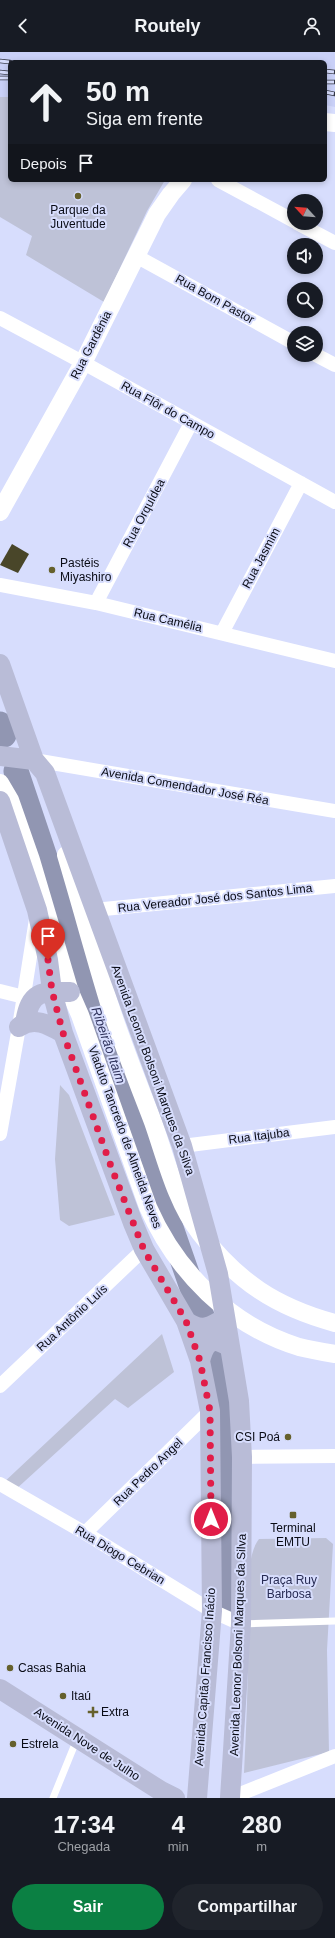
<!DOCTYPE html>
<html lang="pt">
<meta charset="utf-8">
<style>
:root{--surface:#171b24;--page:#20242c;--text:#f1f3f6;--muted:#9ea1a6;--accent:#0b8043}
body{margin:0;font-family:Helvetica,sans-serif;background:var(--page);color:var(--text);height:100vh;display:flex;flex-direction:column;font-size:15px;white-space:nowrap}
*{box-sizing:border-box;margin:0}
p{font-size:13px;color:var(--muted)}
.icon{flex:none;width:22px;height:22px;fill:none;stroke:currentColor;stroke-width:2;stroke-linecap:round;stroke-linejoin:round}
.map{position:relative;height:1746px;overflow:hidden}
.side{display:flex;flex-direction:column;background:var(--surface);flex:1}
.side>*{flex:none}
.top-card{position:absolute;left:8px;top:8px;width:319px;height:122px;border-radius:6px;box-shadow:0 2px 6px #0003;background:#171b24;color:var(--text);overflow:hidden}
.needle{width:26px;rotate:296deg}
.buttons{position:absolute;left:287px;top:142px;display:grid;gap:8px}
.buttons a{display:grid;place-items:center;width:36px;height:36px;border-radius:50%;background:var(--surface);box-shadow:0 2px 6px #0003;font-size:20px}
.pin{position:absolute;display:grid;place-items:center;width:34px;height:34px;color:#fff;margin:-41px -17px;border-radius:50% 50% 50% 0;rotate:-45deg;box-shadow:0 0 4px #0007}
.pin .icon{rotate:45deg}
.me{position:absolute;width:44px;margin:-22px;rotate:0deg;stroke-linejoin:round;filter:drop-shadow(0 0 3px #0008)}
.turn{display:flex;align-items:center;gap:14px;height:84px;padding:0 12px;font-size:18px}
.turn .icon{width:52px;height:52px;stroke-width:2.5}
.turn b{display:block;font-size:28px;line-height:34px}
.then{display:flex;align-items:center;height:38px;padding:0 12px;background:#0003;gap:8px;font-size:15px}
.eta{display:flex;justify-content:space-evenly;align-items:center;height:68px;text-align:center}
.eta b{font-size:24px;font-weight:600;line-height:28px}
.cta{display:flex;gap:8px;margin-top:auto;padding:8px 12px}
.cta a{flex:1;height:46px;border-radius:24px;background:var(--accent);color:#fff;font-size:16px;font-weight:600;line-height:46px;text-align:center}
.cta a+a{background:var(--page);color:var(--text)}
header{display:flex;justify-content:space-between;align-items:center;height:52px;padding:0 12px;background:var(--surface);font-size:18px;font-weight:600}
.map>svg:first-child{display:block}
.built{fill:#c9d0f7}
.green{fill:#bec2d7}
.lines{fill:none;stroke-linecap:round;stroke-linejoin:round}
.river{stroke:#9196b2;stroke-width:25}
.building{fill:#494629}
.service{stroke:#fff;stroke-width:7}
.minor{stroke:#fff;stroke-width:14}
.tertiary{stroke:#fff;stroke-width:18}
.secondary{stroke:#b9bcd7;stroke-width:20}
.rail-casing{stroke:#363947;stroke-width:4.5}
.rail{stroke:#d7ddfd;stroke-width:3;stroke-dasharray:9;stroke-linecap:butt}
.route{stroke:#e11d48;stroke-width:7;stroke-dasharray:0 12.6}
.poi-dot{fill:#65602c;stroke:#d7ddfd;stroke-width:1.5}
.labels{text-anchor:middle;stroke-width:4;stroke-linejoin:round;paint-order:stroke}
.poi-label{font-size:12px;fill:#090b15;stroke:#d7ddfd;text-anchor:start}
.street-label{font-size:12px;fill:#090b15;stroke:#d7ddfd}
.park-label{font-size:12px;fill:#272b53;stroke:#d7ddfd}
.water-label{font-size:13px;font-style:italic;fill:#2d3059;stroke:#d7ddfd}
</style>
<header><svg class="icon" aria-label="back" viewBox="0 0 24 24"><path d="M15 5l-7 7 7 7"/></svg>Routely<svg class="icon" aria-label="person" viewBox="0 0 24 24"><circle cx="12" cy="8" r="4"/><path d="M4 21q1-7 8-7t8 7"/></svg></header>
<div class="map">
<svg width="335" height="1746" viewBox="0 0 335 1746">
<rect width="100%" height="100%" fill="#d7ddfd"/>
<!-- built -->
<path class="built" d="M 0,0 L 335,0 L 335,55 L 325,53 L 325,10 L 10,10 L 10,45 L 0,45 Z"/>
<!-- green -->
<path class="green" d="M 0,45 L 10,45 L 10,128 L 165,128 L 147,159 L 104,250 L 26,203 L 32,184 L 0,165 Z
M 60,1033 L 69,1043 L 115,1163 L 69,1174 L 60,1168 L 55,1107 Z
M 162,1282 L 174,1320 L 128,1356 L 115,1347 L 14,1439 L 1,1433 Z
M 326,1486 L 333,1492 L 327,1598 L 329,1700 L 244,1721 C 246,1679 248,1637 248,1595 C 249,1569 243,1507 259,1487 Z"/>
<g class="lines">
<!-- river -->
<path class="river" d="M 0,672 L 4,683
M 16,719 L 134,1070 L 203,1267
M 214,1308 L 221,1358 L 223,1557"/>
</g>
<!-- building -->
<path class="building" d="M 12,492 L 29,502 L 18,521 L 0,513 Z"/>
<g class="lines">
<!-- service -->
<path class="service" d="M 241,1572 L 335,1569
M 53,1746 L 77,1687"/>
<!-- minor -->
<path class="minor" d="M 218,128 L 294,169
M 297,171 L 335,191
M 136,204 L 294,291
M 0,266 L 71,304 L 335,450
M 316,303 L 335,313
M 0,533 L 96,551 L 335,609
M 96,551 L 191,371
M 222,581 L 301,431
M 34,708 L 335,759
M 94,858 L 335,834
M 0,939 L 24,945
M 0,1082 L 19,975 L 36,867
M 182,1094 L 335,1075
M 0,1334 L 144,1197
M 242,1405 L 335,1404
M 0,1432 L 85,1481 L 212,1559 L 241,1572
M 85,1481 L 210,1359
M 230,1746 L 335,1704"/>
<!-- tertiary -->
<path class="tertiary" d="M 325,70 L 335,71
M 0,460 L 83,311 L 157,162 L 171,142 L 183,128
M 0,731 L 10,748 L 31,808 L 70,940 L 80,963 L 148,1155 C 176,1219 230,1274 299,1295 C 311,1298 323,1300 335,1302
M 66,803 C 81,853 94,902 109,951 C 122,991 138,1031 153,1070 C 166,1107 176,1150 200,1181 C 238,1230 276,1255 335,1271"/>
<!-- secondary -->
<path class="secondary" d="M 0,612 L 34,708 L 45,721 L 182,1094 L 218,1222 L 239,1349 L 242,1405 L 241,1572 L 230,1746
M 0,704 L 34,708
M 0,749 L 37,858 L 48,908 L 52,939 L 63,981 L 133,1171 L 144,1197 L 186,1269 L 200,1309 L 210,1359 L 212,1559 L 197,1746
M 25,971 C 30,939 41,939 70,940
M 19,975 C 34,964 49,973 63,981
M 186,1269 C 201,1281 211,1275 225,1266
M 200,1309 C 205,1290 212,1283 230,1295
M 0,1637 L 161,1739 L 175,1746"/>
<defs>
<path id="rail" d="M 0,9 L 10,10
M 325,19 L 335,20
M 0,20 L 10,21
M 0,26 L 10,26
M 325,30 L 335,30
M 325,40 L 335,42"/>
</defs>
<!-- rail casing -->
<use href="#rail" class="rail-casing"/>
<!-- rail -->
<use href="#rail" class="rail"/>
</g>
<g class="lines">
<!-- route -->
<path class="route" d="M 48,908 L 52,939 L 63,981 L 112,1117 L 144,1198 L 186,1269 L 200,1309 L 210,1359 L 211,1467"/>
</g>
<!-- markers -->
<g class="poi-dot">
<circle cx="78" cy="144" r="4"/>
<circle cx="52" cy="518" r="4"/>
<circle cx="288" cy="1385" r="4"/>
<rect x="289" y="1459" width="8" height="8" rx="2"/>
<circle cx="10" cy="1616" r="4"/>
<circle cx="63" cy="1644" r="4"/>
<path d="M91 1654h4v4h4v4h-4v4h-4v-4h-4v-4h4z"/>
<circle cx="13" cy="1692" r="4"/>
</g>
<g class="labels">
<!-- poi labels -->
<g class="poi-label">
<text x="78" y="162" text-anchor="middle">Parque da<tspan x="78" dy="14">Juventude</tspan></text>
<text x="60" y="515">Pastéis<tspan x="60" dy="14">Miyashiro</tspan></text>
<text x="280" y="1389" text-anchor="end">CSI Poá</text>
<text x="293" y="1480" text-anchor="middle">Terminal<tspan x="293" dy="14">EMTU</tspan></text>
<text x="18" y="1620">Casas Bahia</text>
<text x="71" y="1648">Itaú</text>
<text x="101" y="1664">Extra</text>
<text x="21" y="1696">Estrela</text>
</g>
<!-- street labels -->
<g class="street-label">
<text transform="translate(215 247) rotate(29)" y="4">Rua Bom Pastor</text>
<text transform="translate(91 293) rotate(-63)" y="4">Rua Gardênia</text>
<text transform="translate(168 358) rotate(29)" y="4">Rua Flôr do Campo</text>
<text transform="translate(144 461) rotate(-62)" y="4">Rua Orquídea</text>
<text transform="translate(261 506) rotate(-62)" y="4">Rua Jasmim</text>
<text transform="translate(168 568) rotate(13)" y="4">Rua Camélia</text>
<text transform="translate(185 734) rotate(10)" y="4">Avenida Comendador José Réa</text>
<text transform="translate(215 846) rotate(-6)" y="4">Rua Vereador José dos Santos Lima</text>
<text transform="translate(153 1018) rotate(70)" y="4">Avenida Leonor Bolsoni Marques da Silva</text>
<text transform="translate(259 1084) rotate(-7)" y="4">Rua Itajuba</text>
<text transform="translate(125 1085) rotate(70)" y="4">Viaduto Tancredo de Almeida Neves</text>
<text transform="translate(72 1266) rotate(-43)" y="4">Rua Antônio Luís</text>
<text transform="translate(148 1420) rotate(-44)" y="4">Rua Pedro Angel</text>
<text transform="translate(120 1503) rotate(31)" y="4">Rua Diogo Cebrian</text>
<text transform="translate(238 1593) rotate(-88)" y="4">Avenida Leonor Bolsoni Marques da Silva</text>
<text transform="translate(205 1625) rotate(-86)" y="4">Avenida Capitão Francisco Inácio</text>
<text transform="translate(87 1692) rotate(33)" y="4">Avenida Nove de Julho</text>
</g>
<!-- park labels -->
<g class="park-label">
<text x="289" y="1532">Praça Ruy<tspan x="289" dy="14">Barbosa</tspan></text>
</g>
<!-- water labels -->
<g class="water-label">
<text transform="translate(109 993) rotate(71)" y="5">Ribeirão Itaim</text>
</g>
</g>
</svg>
<div class="buttons">
<a><svg class="needle" viewBox="-14 -14 28 28"><path d="M0-13l5 13h-10z" fill="#e53935"/><path d="M0 13l5-13h-10z" fill="#9ea1a6"/></svg></a>
<a><svg class="icon" aria-label="sound" viewBox="0 0 24 24"><path d="M4 9h4l5-4v14l-5-4H4zM17 9q2 3 0 6"/></svg></a>
<a><svg class="icon" aria-label="search" viewBox="0 0 24 24"><circle cx="10" cy="10" r="6"/><path d="M15 15l6 6"/></svg></a>
<a><svg class="icon" aria-label="layers" viewBox="0 0 24 24"><path d="M12 4l9 5-9 5-9-5zM3 14l9 5 9-5"/></svg></a>
</div>
<div class="pin" style="left:48px;top:908px;background:#d93025"><svg class="icon" aria-label="arrive" viewBox="0 0 24 24"><path d="M6 21V4h12l-3 4 3 4H6"/></svg></div>
<svg class="me" style="left:211px;top:1467px" viewBox="-20 -20 40 40"><circle r="17" fill="#e11d48" stroke="#fff" stroke-width="3"/><path d="M0-11L8 9 0 5-8 9z" fill="#fff"/></svg>
<div class="top-card">
<div class="turn"><svg class="icon" aria-label="ahead" viewBox="0 0 24 24"><path d="M12 20V5M6 11l6-6 6 6"/></svg><div><b>50 m</b>Siga em frente</div></div>
<div class="then">Depois<svg class="icon" aria-label="arrive" viewBox="0 0 24 24"><path d="M6 21V4h12l-3 4 3 4H6"/></svg></div>
</div>
</div>
<section class="side">
<div class="eta">
<div><b>17:34</b><p>Chegada</p></div>
<div><b>4</b><p>min</p></div>
<div><b>280</b><p>m</p></div>
</div>
<div class="cta"><a>Sair</a><a>Compartilhar</a></div>
</section>
